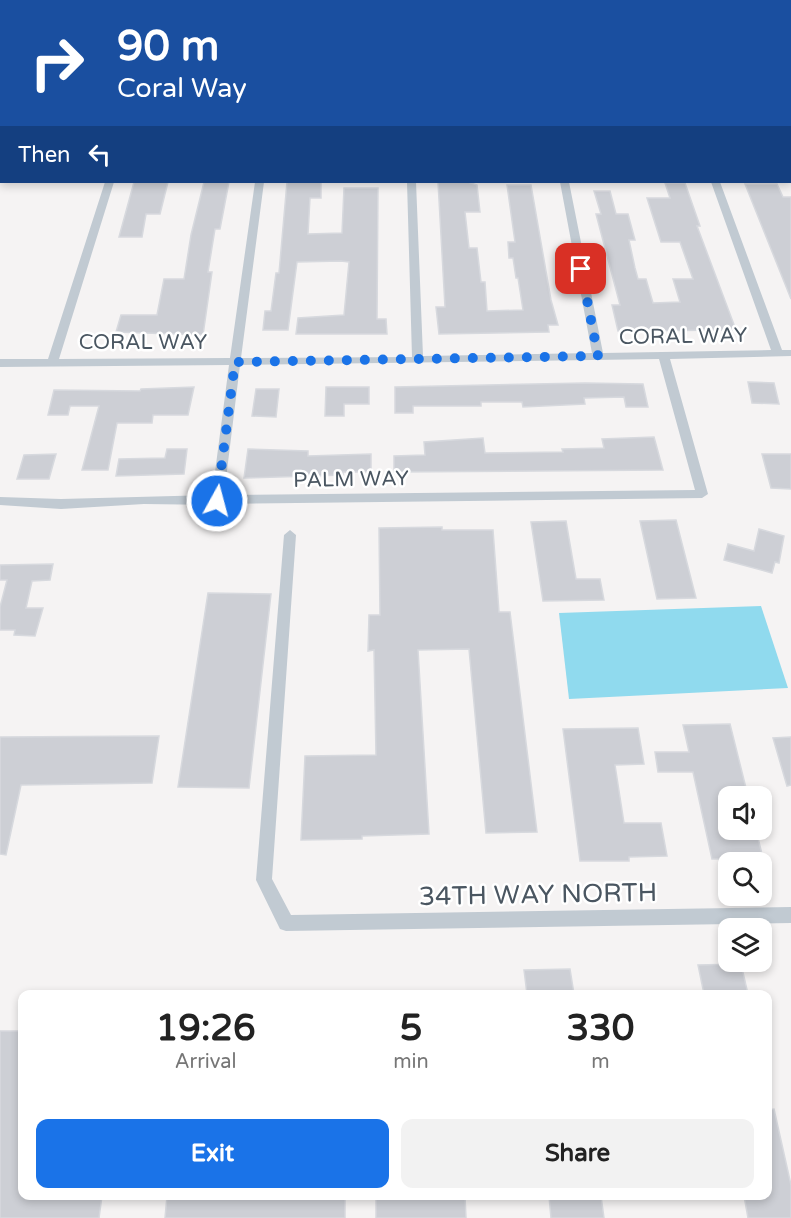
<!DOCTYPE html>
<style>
:root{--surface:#fff;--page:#f2f2f2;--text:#222;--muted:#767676;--accent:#1a73e8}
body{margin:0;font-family:"Varela Round",sans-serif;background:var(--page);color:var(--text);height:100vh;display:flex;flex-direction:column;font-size:22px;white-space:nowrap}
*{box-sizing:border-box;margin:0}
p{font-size:20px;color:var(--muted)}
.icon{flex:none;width:33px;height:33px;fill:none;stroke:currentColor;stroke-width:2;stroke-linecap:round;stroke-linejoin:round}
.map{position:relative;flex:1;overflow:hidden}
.side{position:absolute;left:18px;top:990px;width:754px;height:210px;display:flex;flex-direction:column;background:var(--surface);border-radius:12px;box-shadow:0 3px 9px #0003}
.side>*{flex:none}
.banner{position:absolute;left:0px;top:0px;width:792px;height:183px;box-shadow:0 3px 9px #0003;background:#1a4fa0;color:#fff;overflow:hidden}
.fabs{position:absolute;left:718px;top:786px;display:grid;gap:12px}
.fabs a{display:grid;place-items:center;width:54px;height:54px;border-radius:12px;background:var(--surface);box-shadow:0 3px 9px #0003;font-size:30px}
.pin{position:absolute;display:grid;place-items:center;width:51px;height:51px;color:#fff;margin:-26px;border-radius:12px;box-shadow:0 3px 9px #0006}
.me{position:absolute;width:66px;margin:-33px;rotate:7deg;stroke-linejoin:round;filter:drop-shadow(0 0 4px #0008)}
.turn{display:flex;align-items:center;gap:21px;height:126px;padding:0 18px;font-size:27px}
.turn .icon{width:78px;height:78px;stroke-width:2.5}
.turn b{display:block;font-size:42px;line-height:51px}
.then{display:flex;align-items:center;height:57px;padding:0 18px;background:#0003;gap:12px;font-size:22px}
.eta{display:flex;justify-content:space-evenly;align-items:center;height:102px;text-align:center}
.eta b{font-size:36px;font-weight:700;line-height:42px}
.primary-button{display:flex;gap:12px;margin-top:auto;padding:12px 18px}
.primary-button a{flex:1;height:69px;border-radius:12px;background:var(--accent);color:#fff;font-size:24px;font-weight:700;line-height:69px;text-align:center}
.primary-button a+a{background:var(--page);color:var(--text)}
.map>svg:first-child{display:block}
.water{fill:#90daee}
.building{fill:#cdcfd5;stroke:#d7d9de;stroke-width:1.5}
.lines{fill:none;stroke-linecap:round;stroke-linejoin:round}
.minor{fill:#c1cad2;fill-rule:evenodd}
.route{stroke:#1a73e8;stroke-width:10;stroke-dasharray:0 18}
.labels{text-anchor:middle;stroke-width:5;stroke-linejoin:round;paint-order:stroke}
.street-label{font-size:21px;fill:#4a5661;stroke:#fff}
.near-street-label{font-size:26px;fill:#4a5661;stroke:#fff}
</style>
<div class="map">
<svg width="791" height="1218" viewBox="0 0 791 1218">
<rect width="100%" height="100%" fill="#f5f3f3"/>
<!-- water -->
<path class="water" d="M 761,606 L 788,688 L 569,699 L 559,613 Z"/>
<!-- building -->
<path class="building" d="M 134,182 L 168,182 L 160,214 L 146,214 L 142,237 L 119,237 Z
M 204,182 L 229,182 L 220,229 L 215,229 L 208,272 L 212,272 L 203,335 L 116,332 L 121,315 L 157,315 L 164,279 L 184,279 L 191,235 Z
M 287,182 L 321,182 L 321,198 L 310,198 L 308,234 L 342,233 L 344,188 L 378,188 L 377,319 L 386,319 L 387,334 L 296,334 L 298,318 L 344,315 L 349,262 L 341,261 L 297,262 L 288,330 L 263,330 L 265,311 L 271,311 L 276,273 L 279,273 Z
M 438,182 L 468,182 L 477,185 L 480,212 L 465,212 L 469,248 L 477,248 L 481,282 L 485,282 L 487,311 L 523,310 L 518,278 L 516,278 L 513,258 L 509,258 L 508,242 L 515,242 L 507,185 L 531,185 L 551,300 L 558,325 L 548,325 L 549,332 L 439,334 L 436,307 L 445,307 Z
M 665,183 L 685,183 L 700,226 L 697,226 L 736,330 L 618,331 L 612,305 L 620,305 L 596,214 L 601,214 L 594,191 L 610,191 L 616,214 L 628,214 L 635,240 L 629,240 L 635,268 L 638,279 L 646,279 L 653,303 L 680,302 L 673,279 L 693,279 L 680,242 L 661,242 L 647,198 L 670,198 Z
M 745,184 L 777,184 L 783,197 L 791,197 L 791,299 Z
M 748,382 L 774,383 L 779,404 L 752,403 Z
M 585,383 L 643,384 L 648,407 L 626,407 L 624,397 L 584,398 L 585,404 L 523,407 L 522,402 L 481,402 L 481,406 L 413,406 L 413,413 L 395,413 L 395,387 Z
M 194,387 L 188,415 L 153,415 L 152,423 L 117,423 L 108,470 L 82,470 L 99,406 L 70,406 L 68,415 L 48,415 L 54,390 L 140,391 L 141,389 Z
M 326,387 L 369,387 L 369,404 L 344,404 L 344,416 L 325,416 Z
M 256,389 L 279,389 L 276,417 L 252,416 Z
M 654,437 L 663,470 L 394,472 L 394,456 L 425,455 L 424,442 L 483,438 L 485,453 L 563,452 L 562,449 L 604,448 L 602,439 Z
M 167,449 L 187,449 L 184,474 L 116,476 L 119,459 L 165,458 Z
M 248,449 L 308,451 L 308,456 L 371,454 L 371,472 L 343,472 L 343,475 L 244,478 Z
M 56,454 L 49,479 L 17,479 L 24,455 Z
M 762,454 L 791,454 L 791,489 L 771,488 Z
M 676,520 L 696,598 L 657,599 L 640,521 Z
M 566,521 L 576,579 L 600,579 L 604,600 L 543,601 L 531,522 Z
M 442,527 L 442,530 L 493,530 L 499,612 L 510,612 L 537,832 L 486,833 L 469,649 L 418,650 L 429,834 L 362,836 L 362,839 L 301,840 L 305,756 L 376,755 L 374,650 L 368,651 L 369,615 L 380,615 L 379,528 Z
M 759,529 L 784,536 L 779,563 L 775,562 L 772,573 L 724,560 L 728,544 L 754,551 Z
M 53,564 L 50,580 L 32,581 L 26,608 L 43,608 L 35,636 L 14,635 L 15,630 L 0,630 L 0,607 L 7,580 L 0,580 L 0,565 Z
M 208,593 L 271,594 L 249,788 L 178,787 Z
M 730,724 L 748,796 L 729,796 L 729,830 L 756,830 L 763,858 L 712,859 L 693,772 L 658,772 L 655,752 L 689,752 L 683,725 Z
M 638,728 L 644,764 L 615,765 L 624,823 L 661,823 L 667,856 L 629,857 L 629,861 L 580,861 L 563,729 Z
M 159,736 L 152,783 L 21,785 L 6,855 L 0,854 L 0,737 Z
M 791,737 L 791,785 L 787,786 L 773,738 Z
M 741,964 L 748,994 L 704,994 L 698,965 Z
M 570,969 L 574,994 L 527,994 L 524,970 Z
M 0,1031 L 22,1031 L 22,1196 L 102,1196 L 99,1218 L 0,1218 Z
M 774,1109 L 791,1185 L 791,1218 L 748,1218 L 744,1196 L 768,1196 L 768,1110 Z
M 167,1196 L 345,1196 L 345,1218 L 165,1218 Z
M 376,1196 L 465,1196 L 466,1218 L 376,1218 Z
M 549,1196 L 601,1196 L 604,1218 L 551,1218 Z"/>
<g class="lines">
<!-- minor -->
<path class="minor" d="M 105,182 L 114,182 L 59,359 L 230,358 L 255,182 L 264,182 L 241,358 L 412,357 L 407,182 L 416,182 L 423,356 L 592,353 L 560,182 L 569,182 L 603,353 L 771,350 L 711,182 L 720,182 L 782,350 L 791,350 L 791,356 L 670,359 L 708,494 L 702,498 L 222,504 L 217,505 L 144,504 L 61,509 L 0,505 L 0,497 L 61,499 L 212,495 L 229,365 L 0,367 L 0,359 L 48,359 ZM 659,359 L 695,490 L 224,495 L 240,365 Z
M 290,530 L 296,535 L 272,879 L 291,915 L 791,907 L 791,923 L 286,931 L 280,929 L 256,880 L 284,535 Z"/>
</g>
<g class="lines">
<!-- route -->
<path class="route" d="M 217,501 L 235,362 L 598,356 L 581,269"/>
</g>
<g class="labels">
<!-- street labels -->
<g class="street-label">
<text transform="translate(683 336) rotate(-1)" y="7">CORAL WAY</text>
<text x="143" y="349">CORAL WAY</text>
<text transform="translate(351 479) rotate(-1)" y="7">PALM WAY</text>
</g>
<!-- near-street labels -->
<g class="near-street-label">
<text transform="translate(538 894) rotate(-1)" y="9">34TH WAY NORTH</text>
</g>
</g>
</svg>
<div class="fabs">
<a><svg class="icon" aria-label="sound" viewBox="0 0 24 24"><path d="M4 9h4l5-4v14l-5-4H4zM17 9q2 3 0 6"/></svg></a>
<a><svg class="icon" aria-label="search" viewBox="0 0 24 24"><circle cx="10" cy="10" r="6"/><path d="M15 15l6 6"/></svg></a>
<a><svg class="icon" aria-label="layers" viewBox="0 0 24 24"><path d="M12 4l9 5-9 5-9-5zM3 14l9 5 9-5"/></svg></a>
</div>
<div class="pin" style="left:581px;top:269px;background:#d93025"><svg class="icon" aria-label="arrive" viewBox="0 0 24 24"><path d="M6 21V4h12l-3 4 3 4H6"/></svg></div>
<svg class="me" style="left:217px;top:501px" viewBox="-20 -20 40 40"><circle r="17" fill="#1a73e8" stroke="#fff" stroke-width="3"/><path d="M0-11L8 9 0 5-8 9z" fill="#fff"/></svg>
<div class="banner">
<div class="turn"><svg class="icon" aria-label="right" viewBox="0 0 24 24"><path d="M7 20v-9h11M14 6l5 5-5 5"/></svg><div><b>90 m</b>Coral Way</div></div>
<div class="then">Then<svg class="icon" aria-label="left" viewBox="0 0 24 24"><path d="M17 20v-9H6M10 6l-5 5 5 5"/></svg></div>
</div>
<section class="side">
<div class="eta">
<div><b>19:26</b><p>Arrival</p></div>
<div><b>5</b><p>min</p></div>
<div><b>330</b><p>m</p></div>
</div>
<div class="primary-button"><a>Exit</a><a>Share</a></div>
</section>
</div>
